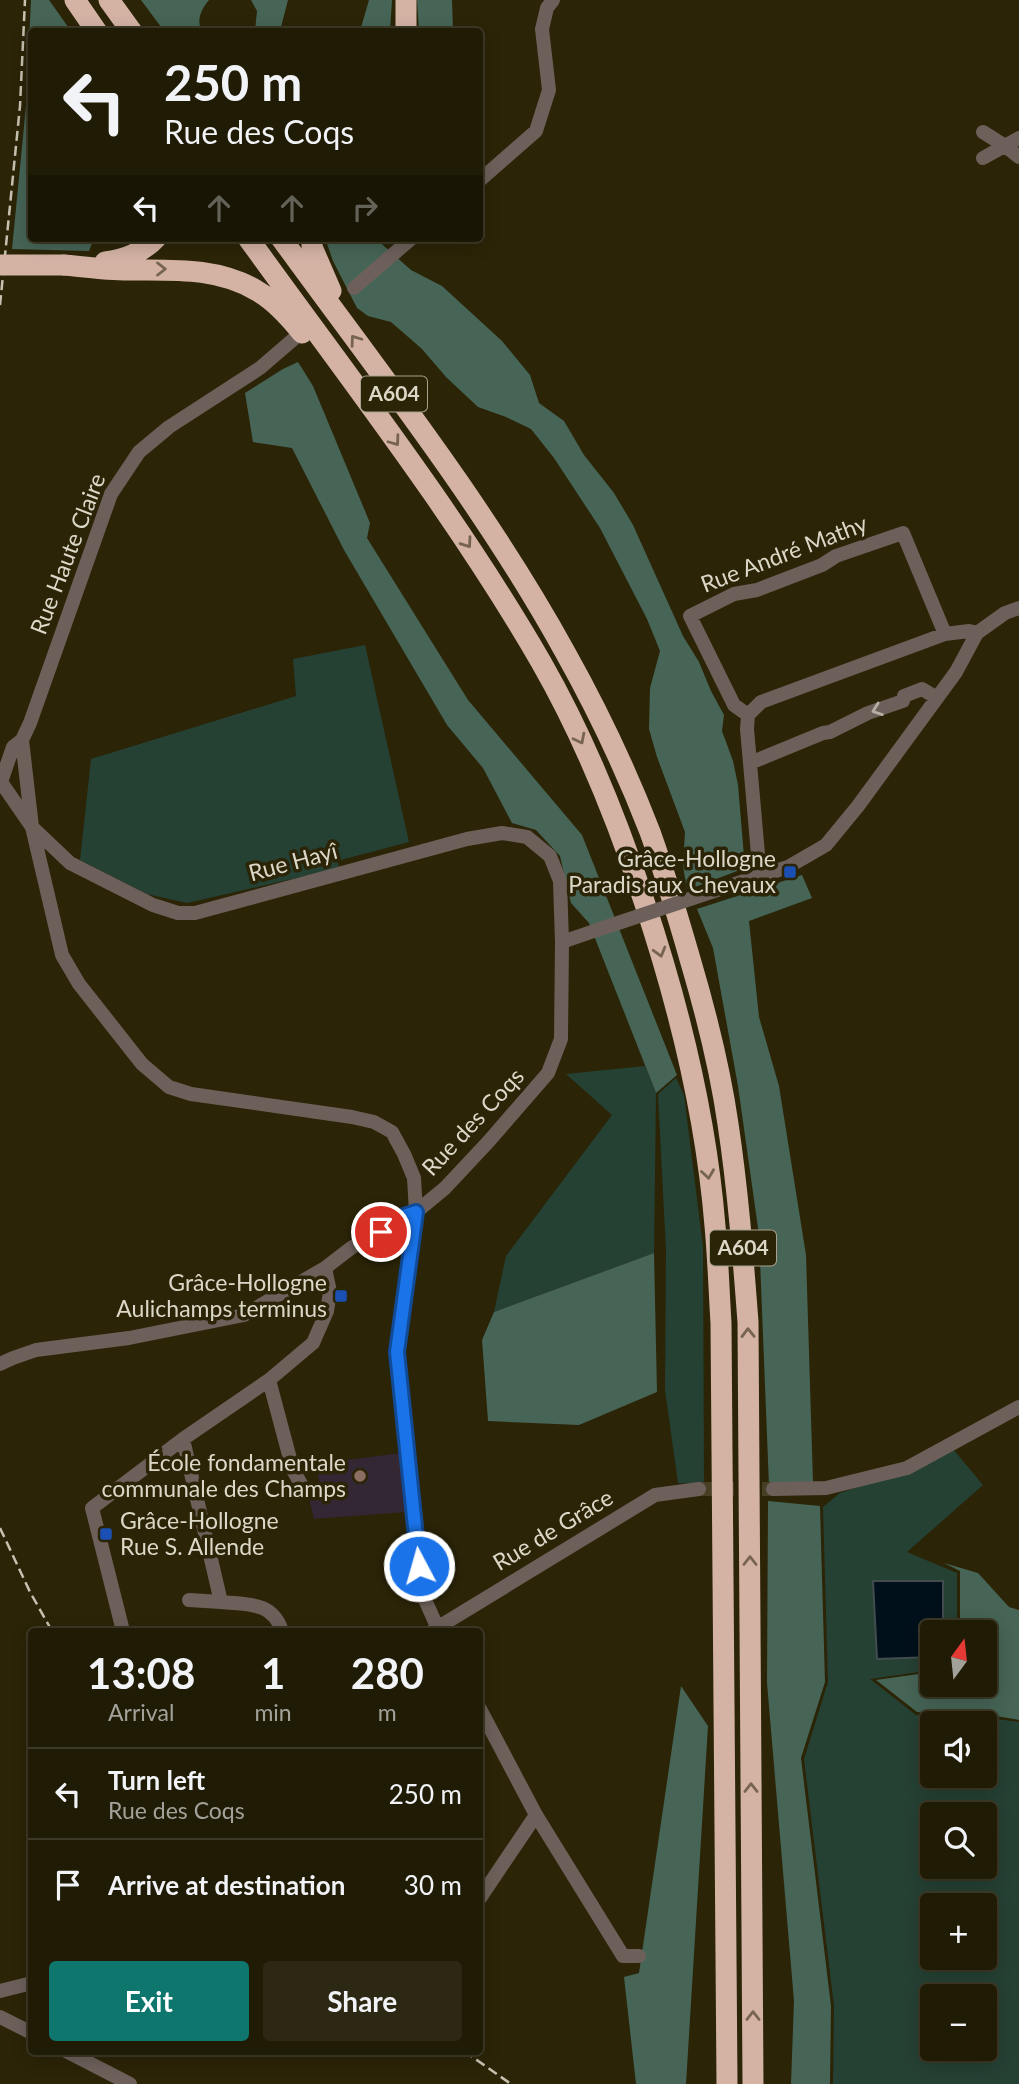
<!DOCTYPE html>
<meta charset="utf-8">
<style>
:root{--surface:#201b05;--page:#2d2813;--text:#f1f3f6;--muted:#a2a19a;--line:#3d3927;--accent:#0f766e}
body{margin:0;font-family:Lato,sans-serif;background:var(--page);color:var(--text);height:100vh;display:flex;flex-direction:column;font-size:26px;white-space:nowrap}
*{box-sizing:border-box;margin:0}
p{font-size:23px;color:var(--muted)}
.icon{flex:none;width:38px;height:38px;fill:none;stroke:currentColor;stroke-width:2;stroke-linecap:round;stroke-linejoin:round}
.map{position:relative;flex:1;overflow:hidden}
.panel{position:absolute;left:28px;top:1628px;width:455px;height:427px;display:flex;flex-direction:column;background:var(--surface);border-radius:7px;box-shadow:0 4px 18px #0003,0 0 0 2px var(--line)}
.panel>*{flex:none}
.hud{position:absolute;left:28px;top:28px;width:455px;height:214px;border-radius:7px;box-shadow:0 4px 18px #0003,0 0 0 2px var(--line);background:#201b05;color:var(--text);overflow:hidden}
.needle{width:46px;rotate:15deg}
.buttons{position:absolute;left:920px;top:1620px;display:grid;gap:14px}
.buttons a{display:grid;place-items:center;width:77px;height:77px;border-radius:7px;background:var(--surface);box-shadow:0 4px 18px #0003,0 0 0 2px var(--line);font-size:35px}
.pin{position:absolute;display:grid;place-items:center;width:60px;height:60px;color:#fff;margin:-30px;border:4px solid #fff;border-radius:50%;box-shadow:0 2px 7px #0007}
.me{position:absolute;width:77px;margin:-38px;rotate:354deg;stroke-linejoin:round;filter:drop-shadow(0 0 5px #0008)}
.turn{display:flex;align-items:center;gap:24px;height:147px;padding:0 21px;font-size:32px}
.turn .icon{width:91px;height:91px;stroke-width:2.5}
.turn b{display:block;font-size:49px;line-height:60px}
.lanes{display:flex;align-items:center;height:66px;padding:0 21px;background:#0003;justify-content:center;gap:35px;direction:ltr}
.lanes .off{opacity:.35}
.eta{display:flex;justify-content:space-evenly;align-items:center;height:119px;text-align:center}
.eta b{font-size:42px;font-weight:700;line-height:49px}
.action{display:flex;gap:14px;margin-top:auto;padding:14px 21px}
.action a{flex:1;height:80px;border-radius:7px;background:var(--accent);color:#fff;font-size:28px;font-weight:700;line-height:80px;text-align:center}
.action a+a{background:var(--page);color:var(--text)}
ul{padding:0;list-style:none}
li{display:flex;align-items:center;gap:21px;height:91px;padding:0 21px;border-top:2px solid var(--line)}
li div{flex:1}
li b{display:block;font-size:26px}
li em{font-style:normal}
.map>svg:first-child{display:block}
.education{fill:#332734}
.green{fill:#254134;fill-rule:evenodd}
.forest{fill:#466556}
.water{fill:#00101a;stroke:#424c4e;stroke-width:2}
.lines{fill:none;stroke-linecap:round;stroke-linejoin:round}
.minor-tunnel{stroke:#463f24;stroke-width:14;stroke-dasharray:14 7;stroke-linecap:butt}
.minor{stroke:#6d605a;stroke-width:14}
.highway{stroke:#d4b3a5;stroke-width:21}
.rail{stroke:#c6c1b0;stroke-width:2.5;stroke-dasharray:10 5;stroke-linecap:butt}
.minor-bridge{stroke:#6d605a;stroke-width:14}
.highway-bridge{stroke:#d4b3a5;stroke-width:21}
.oneway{stroke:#77644e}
.oneway2{stroke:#b5aea2}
.route-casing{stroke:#114b97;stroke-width:18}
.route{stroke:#1a73e8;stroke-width:12}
.transit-dot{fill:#1a4fb4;stroke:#2b2407;stroke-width:2.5}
.education-dot{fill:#8d6e63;stroke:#2b2407;stroke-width:2.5}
.labels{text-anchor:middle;stroke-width:7;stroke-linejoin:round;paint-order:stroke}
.shield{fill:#2b2407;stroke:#a7a28e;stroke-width:2}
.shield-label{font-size:21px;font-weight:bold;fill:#dcd8c8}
.street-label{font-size:23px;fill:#dcd8c8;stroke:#2b2407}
.poi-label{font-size:23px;fill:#dcd8c8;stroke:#2b2407;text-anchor:end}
</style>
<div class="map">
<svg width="1019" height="2084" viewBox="0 0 1019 2084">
<rect width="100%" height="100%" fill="#2b2407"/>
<!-- education -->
<path class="education" d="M 401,1453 L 406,1512 L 314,1519 L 307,1491 L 320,1487 L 316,1464 Z"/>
<!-- green -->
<path class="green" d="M 365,645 L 409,842 L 337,861 L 340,868 L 187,903 L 147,894 L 80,860 L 91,759 L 296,696 L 293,659 Z
M 645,1066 L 656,1093 L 654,1253 L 494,1312 L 506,1256 L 612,1115 L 566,1074 Z
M 676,1078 L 684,1095 L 703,1247 L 704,1484 L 678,1483 L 665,1390 L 666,1251 L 658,1094 Z
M 953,1449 L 983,1485 L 907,1552 L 957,1573 L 957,1633 L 943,1633 L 943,1581 L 877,1659 L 933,1657 L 933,1670 L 870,1679 L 916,1715 L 996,1719 L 1019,1722 L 1019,2084 L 833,2084 L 834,2006 L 804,1759 L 828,1682 L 823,1507 L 840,1493 L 909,1470 ZM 933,1724 L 985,1724 L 985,1776 L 933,1776 ZM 933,1815 L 985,1815 L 985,1867 L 933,1867 ZM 933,1906 L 985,1906 L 985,1958 L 933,1958 ZM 933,1997 L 985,1997 L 985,2049 L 933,2049 Z"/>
<!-- forest -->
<path class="forest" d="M 31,0 L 49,0 L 71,31 L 32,32 L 32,238 L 94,238 L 89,251 L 12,249 L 26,106 Z
M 141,0 L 209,0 C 201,9 196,21 202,31 L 164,31 Z
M 251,0 L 288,0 L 280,31 L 255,31 L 257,11 Z
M 369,0 L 392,0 L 390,31 L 360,31 Z
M 417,0 L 452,0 L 453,31 L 419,31 Z
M 325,238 L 375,238 L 411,270 L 442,286 L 502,341 L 530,375 L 539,403 L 564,421 L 584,455 L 614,493 L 633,525 L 683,636 L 699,662 L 711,691 L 724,715 L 722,731 L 733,761 L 738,785 L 745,868 L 687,890 L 683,866 L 685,832 L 657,757 L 649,729 L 650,688 L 660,651 L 647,619 L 600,528 L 554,458 L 531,429 L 506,417 L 478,407 L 446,377 L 422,349 L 391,322 L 368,316 L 357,308 L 333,261 Z
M 298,362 L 313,386 L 370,523 L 367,538 L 468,700 L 582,835 L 677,1075 L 656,1093 L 589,923 L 571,903 L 560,856 L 536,830 L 512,823 L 483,768 L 447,725 L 344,550 L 292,448 L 253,442 L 245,393 L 283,369 Z
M 802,875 L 812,898 L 749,921 L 759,1017 L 779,1086 L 806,1255 L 813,1482 L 769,1486 L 759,1235 L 738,1086 L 713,948 L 697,909 Z
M 654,1253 L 657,1392 L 579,1425 L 488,1421 L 482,1340 L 494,1312 Z
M 768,1501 L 820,1506 L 825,1682 L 801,1758 L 831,2006 L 830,2084 L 791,2084 L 794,2001 L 767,1683 Z
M 944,1563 L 978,1573 L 1009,1607 L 1019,1610 L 1019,1720 L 996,1716 L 917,1712 L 876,1680 L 933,1672 L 933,1685 L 985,1685 L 985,1633 L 960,1633 L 960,1571 Z
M 681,1686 L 708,1726 L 686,2084 L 636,2084 L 624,1977 L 639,1973 Z"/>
<!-- water -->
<path class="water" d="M 873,1581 L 943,1581 L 943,1633 L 933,1633 L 933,1657 L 877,1659 Z"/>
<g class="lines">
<!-- minor-tunnel -->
<path class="minor-tunnel" d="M 699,1489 L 773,1489"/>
<!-- minor -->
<path class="minor" d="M 983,132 L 1005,146 L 1019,157
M 983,158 L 1019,138
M 480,180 L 536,131 L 549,90 L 542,29 L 547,8 L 553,0
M 354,288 L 412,238
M 748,715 L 734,705 L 690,616 L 734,594 L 757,590 L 822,565 L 836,556 L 903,533 L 945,634
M 22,740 L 32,827 L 62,955 L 79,984 L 142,1064 L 169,1087 L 191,1094 L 352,1117 L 374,1122 L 392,1132 L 404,1154 L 414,1178 L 416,1212 L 397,1352 L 422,1593 L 439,1631
M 750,763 L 823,733 L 830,732 L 868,713 L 903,701 L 904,696 L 922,689 L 937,698
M 1,782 L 13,747 L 22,740 L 30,723 L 111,494 L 139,452 L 169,427 L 260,368 L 296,337
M 760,877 L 747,729 L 748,715 L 761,702 L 945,634 L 969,631 L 977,633
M 732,885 L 788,867 L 826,845 L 858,806 L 956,672 L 977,633 L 1005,613 L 1019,608
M 562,942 L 597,930
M 0,1364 L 13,1358 L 36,1350 L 129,1338 L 244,1315 L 325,1268 L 351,1248 L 404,1216 L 416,1212 L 445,1188 L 489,1141 L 548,1073 L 561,1039 L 562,942 L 560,881 L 550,856 L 527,837 L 502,833 L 467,839 L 195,913 L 178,913 L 153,905 L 70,863 L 32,827 L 1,782
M 269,1380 L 293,1470 L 301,1484
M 183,1439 L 221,1602 C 248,1605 272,1601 282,1631
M 773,1489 L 826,1488 L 907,1468 L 1019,1407
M 189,1600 L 221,1602
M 123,1631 L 92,1508 L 183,1439 L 269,1380 L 313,1343 L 327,1311 L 330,1292 L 325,1268
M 432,1631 L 655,1495 L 699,1489
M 480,1709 L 536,1815 L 623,1956 L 639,1956
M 480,1898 L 536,1815
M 0,1991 L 32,1983
M 0,2017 L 32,2033
M 66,2051 L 130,2084"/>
<!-- highway -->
<path class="highway" d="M 75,0 L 97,32
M 109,0 L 132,32
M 406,32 L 406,0
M 248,238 C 348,377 455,513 541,662 C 584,737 617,819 644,901 C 679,1006 706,1115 715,1226 C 718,1258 719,1291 721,1323 L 727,2084
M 281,238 C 379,373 484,505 565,652 C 597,709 626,770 650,832 C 665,874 678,917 690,959 C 706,1013 720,1068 728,1124 C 738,1190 743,1256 748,1322 L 753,2084
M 312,238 L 312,247 L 331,291
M 105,262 C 124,260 143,252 156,238
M 64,265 C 85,267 107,270 128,270 C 172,270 220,267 259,292 C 276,302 290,318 302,333"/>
<!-- rail -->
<path class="rail" d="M 0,305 L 20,106 L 25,0
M 0,1528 L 30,1592 L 52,1631
M 464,2051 L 511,2084"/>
<!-- minor-bridge -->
<path class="minor-bridge" d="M 597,930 L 732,885"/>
<!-- highway-bridge -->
<path class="highway-bridge" d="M 0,265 L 64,265"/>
</g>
<!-- one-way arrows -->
<defs><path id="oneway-chevron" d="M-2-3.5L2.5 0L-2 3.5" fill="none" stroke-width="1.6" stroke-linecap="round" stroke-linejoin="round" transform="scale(1.75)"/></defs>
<g class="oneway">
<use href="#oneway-chevron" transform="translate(161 269)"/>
<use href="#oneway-chevron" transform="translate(355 340) rotate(-126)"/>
<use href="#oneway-chevron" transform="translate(395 441) rotate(54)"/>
<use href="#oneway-chevron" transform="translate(467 543) rotate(55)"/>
<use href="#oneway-chevron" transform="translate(580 739) rotate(63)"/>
<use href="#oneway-chevron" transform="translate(660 952) rotate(74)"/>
<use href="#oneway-chevron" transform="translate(708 1174) rotate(82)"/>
<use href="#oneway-chevron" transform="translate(748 1333) rotate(-91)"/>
<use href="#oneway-chevron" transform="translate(750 1561) rotate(-90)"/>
<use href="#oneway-chevron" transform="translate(751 1788) rotate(-90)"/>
<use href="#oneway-chevron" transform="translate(753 2016) rotate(-90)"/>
</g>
<use class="oneway2" href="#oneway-chevron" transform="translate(877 710) rotate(160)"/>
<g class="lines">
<defs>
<path id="route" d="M 381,1232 L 404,1216 L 416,1212 L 397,1352 L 419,1566"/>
</defs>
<!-- route casing -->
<use href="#route" class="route-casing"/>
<!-- route -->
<use href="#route" class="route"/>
</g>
<!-- markers -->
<g class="transit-dot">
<rect x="783" y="865" width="14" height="14" rx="3.5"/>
<rect x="334" y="1289" width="14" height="14" rx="3.5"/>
<rect x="99" y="1527" width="14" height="14" rx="3.5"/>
</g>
<circle class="education-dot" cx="360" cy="1476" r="7"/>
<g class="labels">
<!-- shield labels -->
<g class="shield">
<rect x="361" y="376.5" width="66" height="35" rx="5"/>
<rect x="710" y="1230.5" width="66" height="35" rx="5"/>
</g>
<g class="shield-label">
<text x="394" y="401">A604</text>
<text x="743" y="1255">A604</text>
</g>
<!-- street labels -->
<g class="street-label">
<text transform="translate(68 554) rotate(-69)" y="8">Rue Haute Claire</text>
<text transform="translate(784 554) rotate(-21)" y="8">Rue André Mathy</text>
<text transform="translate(293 862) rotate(-15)" y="8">Rue Hayî</text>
<text transform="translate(473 1122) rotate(-47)" y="8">Rue des Coqs</text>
<text transform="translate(553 1530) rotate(-31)" y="8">Rue de Grâce</text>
</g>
<!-- poi labels -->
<g class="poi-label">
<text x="776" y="867">Grâce-Hollogne<tspan x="776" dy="26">Paradis aux Chevaux</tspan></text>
<text x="327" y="1291">Grâce-Hollogne<tspan x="327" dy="26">Aulichamps terminus</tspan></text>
<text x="346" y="1471">École fondamentale<tspan x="346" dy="26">communale des Champs</tspan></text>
<text x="120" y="1529" text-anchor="start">Grâce-Hollogne<tspan x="120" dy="26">Rue S. Allende</tspan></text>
</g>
</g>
</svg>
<div class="buttons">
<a><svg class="needle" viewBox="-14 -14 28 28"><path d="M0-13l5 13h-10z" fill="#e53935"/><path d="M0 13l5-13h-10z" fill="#a2a19a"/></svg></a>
<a><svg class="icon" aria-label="sound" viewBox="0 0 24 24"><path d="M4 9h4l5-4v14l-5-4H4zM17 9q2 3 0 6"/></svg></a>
<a><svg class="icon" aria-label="search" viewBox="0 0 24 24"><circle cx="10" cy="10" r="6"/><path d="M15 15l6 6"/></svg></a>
<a>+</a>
<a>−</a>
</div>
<div class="pin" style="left:381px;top:1232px;background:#d93025"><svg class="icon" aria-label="arrive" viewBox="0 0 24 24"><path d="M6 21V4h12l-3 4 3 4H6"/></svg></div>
<svg class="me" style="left:419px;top:1566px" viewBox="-20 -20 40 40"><circle r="17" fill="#1a73e8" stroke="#fff" stroke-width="3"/><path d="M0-11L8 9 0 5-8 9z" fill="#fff"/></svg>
<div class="hud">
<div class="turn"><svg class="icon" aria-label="left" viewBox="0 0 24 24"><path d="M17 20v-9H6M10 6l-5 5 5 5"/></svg><div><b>250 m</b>Rue des Coqs</div></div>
<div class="lanes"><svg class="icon" aria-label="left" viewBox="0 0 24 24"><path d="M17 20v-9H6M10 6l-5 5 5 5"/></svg><svg class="icon off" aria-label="ahead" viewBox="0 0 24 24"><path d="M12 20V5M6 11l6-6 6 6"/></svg><svg class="icon off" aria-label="ahead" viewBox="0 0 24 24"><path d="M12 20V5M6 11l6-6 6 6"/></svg><svg class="icon off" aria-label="right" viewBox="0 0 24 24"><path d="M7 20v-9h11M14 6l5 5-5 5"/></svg></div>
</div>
<section class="panel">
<div class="eta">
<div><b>13:08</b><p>Arrival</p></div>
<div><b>1</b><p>min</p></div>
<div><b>280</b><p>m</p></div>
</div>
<ul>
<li><svg class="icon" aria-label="left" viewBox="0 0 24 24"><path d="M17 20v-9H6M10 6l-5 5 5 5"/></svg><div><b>Turn left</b><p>Rue des Coqs</p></div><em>250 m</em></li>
<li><svg class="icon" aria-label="arrive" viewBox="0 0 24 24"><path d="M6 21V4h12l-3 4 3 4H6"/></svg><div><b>Arrive at destination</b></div><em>30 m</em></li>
</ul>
<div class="action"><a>Exit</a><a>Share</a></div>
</section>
</div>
